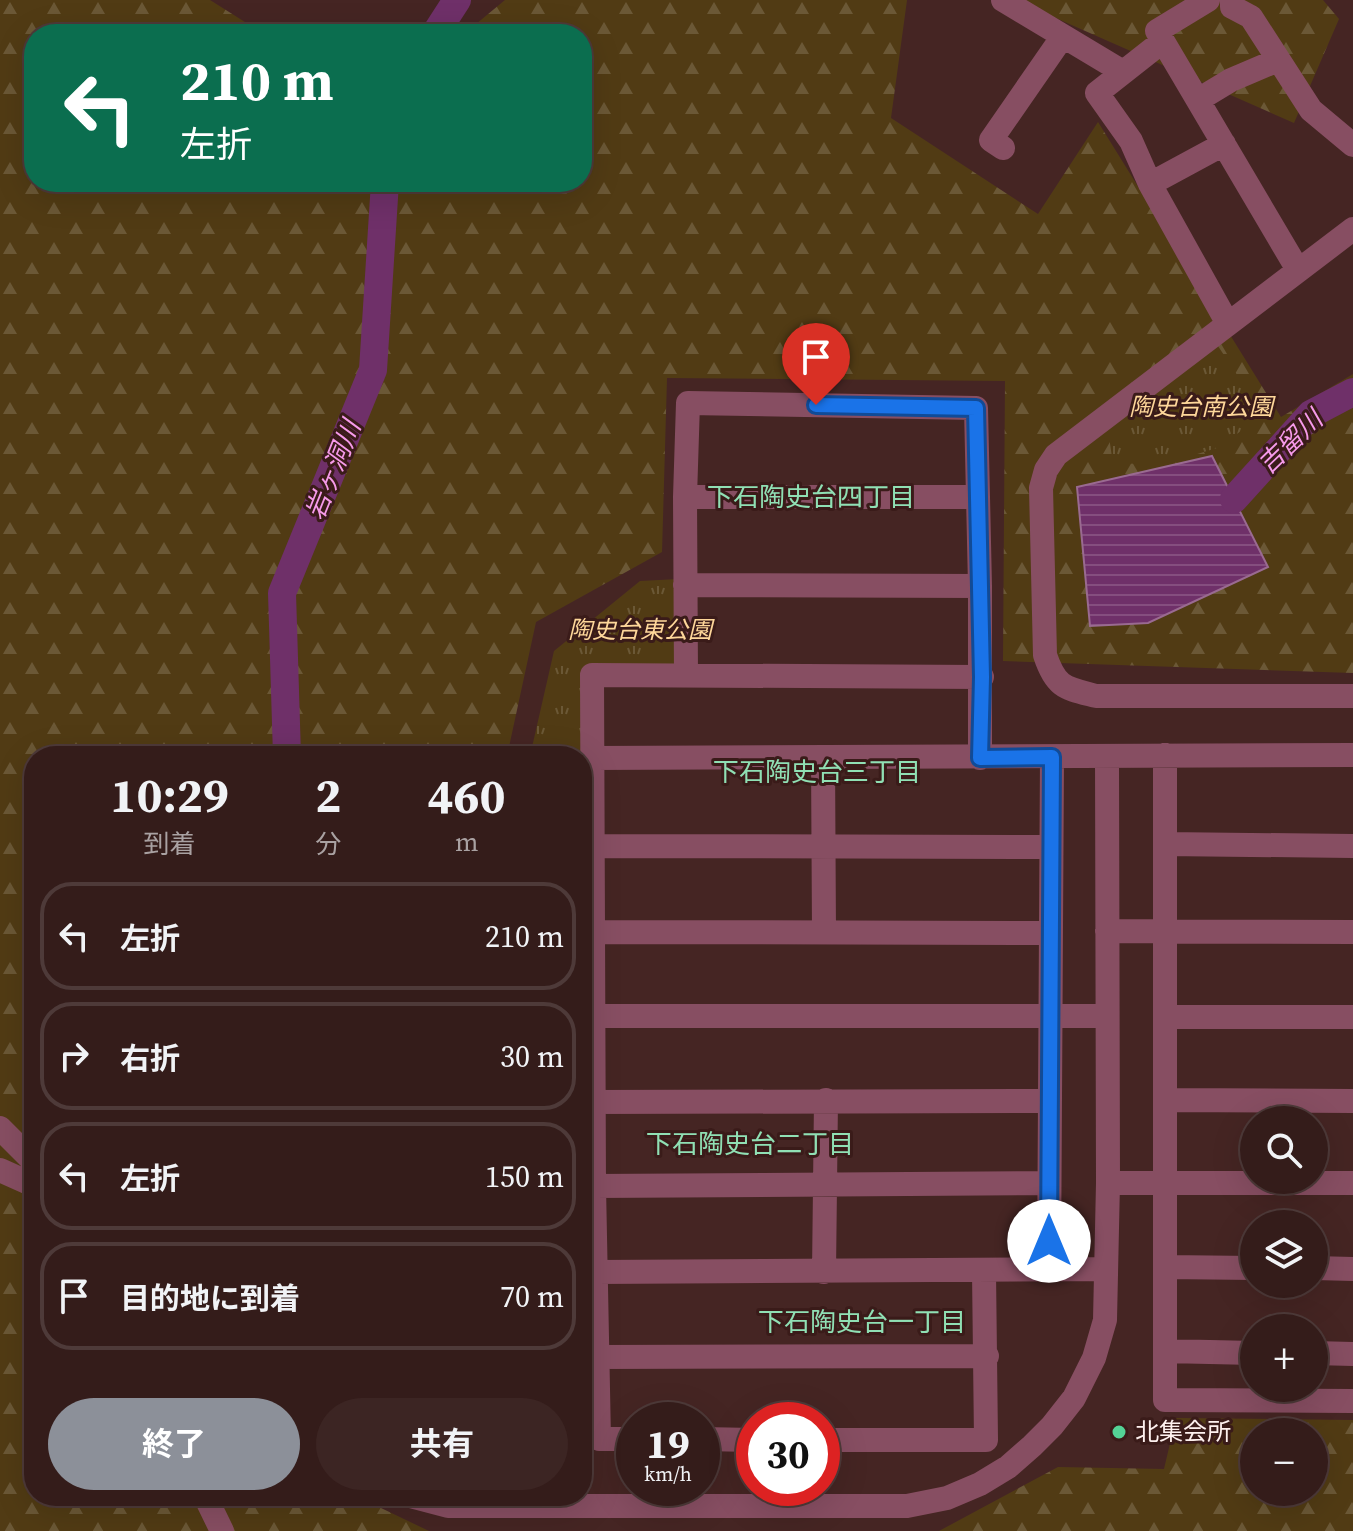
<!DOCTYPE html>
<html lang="ja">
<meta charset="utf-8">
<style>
:root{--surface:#341c1a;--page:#3c2523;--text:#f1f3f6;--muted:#a9a1a2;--line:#4e3a39;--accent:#8c9099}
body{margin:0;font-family:"Source Serif 4","Noto Sans JP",serif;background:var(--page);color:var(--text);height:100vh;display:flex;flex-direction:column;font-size:30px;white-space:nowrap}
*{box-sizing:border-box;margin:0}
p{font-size:26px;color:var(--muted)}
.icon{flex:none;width:44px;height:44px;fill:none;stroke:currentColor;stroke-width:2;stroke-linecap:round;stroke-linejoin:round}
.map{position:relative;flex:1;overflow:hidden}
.panel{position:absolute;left:24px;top:746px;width:568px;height:760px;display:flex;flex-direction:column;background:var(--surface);border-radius:32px;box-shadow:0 8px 32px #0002,0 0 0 2px var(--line)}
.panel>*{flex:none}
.banner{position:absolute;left:24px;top:24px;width:568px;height:168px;border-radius:32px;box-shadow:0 8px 32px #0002,0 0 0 2px var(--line);background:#0b6e4f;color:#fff;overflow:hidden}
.fabs{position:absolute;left:1240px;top:1106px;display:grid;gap:16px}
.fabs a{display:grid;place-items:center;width:88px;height:88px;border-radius:50%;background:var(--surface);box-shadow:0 8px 32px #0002,0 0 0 2px var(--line);font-size:40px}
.speed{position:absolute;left:616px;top:1402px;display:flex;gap:16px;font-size:40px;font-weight:700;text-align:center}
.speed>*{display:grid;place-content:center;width:104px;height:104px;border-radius:50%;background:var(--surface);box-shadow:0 8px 32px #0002,0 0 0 2px var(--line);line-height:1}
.speed small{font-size:20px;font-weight:400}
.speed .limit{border:12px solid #d22;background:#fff;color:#111}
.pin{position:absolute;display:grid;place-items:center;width:68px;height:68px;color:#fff;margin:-82px -34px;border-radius:50% 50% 50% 0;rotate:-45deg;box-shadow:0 0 8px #0007}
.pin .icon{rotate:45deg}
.me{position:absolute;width:88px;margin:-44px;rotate:0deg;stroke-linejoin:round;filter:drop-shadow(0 0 6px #0008)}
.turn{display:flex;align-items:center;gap:28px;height:168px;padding:0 24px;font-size:36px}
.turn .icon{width:104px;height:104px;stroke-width:2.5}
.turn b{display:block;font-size:56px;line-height:68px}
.eta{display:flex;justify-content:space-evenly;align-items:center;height:136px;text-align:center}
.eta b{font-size:48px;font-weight:700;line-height:56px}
.action{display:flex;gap:16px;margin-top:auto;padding:16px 24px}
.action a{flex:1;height:92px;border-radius:48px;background:var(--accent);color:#fff;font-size:32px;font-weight:700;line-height:92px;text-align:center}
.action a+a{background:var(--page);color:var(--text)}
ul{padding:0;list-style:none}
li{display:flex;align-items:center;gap:24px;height:108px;margin:0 16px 12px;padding:0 8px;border:4px solid var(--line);border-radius:32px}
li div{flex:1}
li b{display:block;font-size:30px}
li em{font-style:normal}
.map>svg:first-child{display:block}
.forest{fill:url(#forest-firs);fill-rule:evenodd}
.park{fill:url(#park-tufts)}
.water{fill:url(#water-rules);stroke:#9a6a91;stroke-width:2}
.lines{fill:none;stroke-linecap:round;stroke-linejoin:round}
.river{stroke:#6f3069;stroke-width:28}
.minor{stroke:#874e62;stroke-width:24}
.route-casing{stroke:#114b97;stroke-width:20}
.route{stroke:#1a73e8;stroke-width:14}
.poi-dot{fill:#54d396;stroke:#3a1b19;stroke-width:3}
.labels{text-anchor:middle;stroke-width:6;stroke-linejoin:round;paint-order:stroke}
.park-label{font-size:24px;font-style:italic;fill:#fed79a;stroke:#3a1b19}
.poi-label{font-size:24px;fill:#fef1ef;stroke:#3a1b19;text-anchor:start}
.water-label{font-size:26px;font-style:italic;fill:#f69aea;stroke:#3a1b19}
.neighbourhood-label{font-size:26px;fill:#90e0b4;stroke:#3a1b19}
</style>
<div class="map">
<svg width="1353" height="1531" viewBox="0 0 1353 1531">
<defs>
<pattern id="forest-firs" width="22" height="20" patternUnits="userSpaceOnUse" patternTransform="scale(2)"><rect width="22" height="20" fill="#513b14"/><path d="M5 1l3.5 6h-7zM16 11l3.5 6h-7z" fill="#6b5836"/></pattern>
<pattern id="park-tufts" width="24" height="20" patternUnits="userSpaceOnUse" patternTransform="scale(2)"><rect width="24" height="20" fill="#513b14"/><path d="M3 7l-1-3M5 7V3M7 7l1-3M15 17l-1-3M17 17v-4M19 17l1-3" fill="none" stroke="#6b5836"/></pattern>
<pattern id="water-rules" width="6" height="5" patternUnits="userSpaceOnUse" patternTransform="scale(2)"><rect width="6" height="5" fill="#6f3069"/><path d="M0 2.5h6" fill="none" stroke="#854e7f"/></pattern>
</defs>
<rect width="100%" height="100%" fill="#452523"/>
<!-- forest -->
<path class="forest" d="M 0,0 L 210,0 L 264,34 L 34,34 L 34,182 L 582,182 L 582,34 L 464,34 L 505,0 L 907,0 L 891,118 L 1038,214 L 1098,122 L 1281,417 L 1353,374 L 1353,673 L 1003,661 L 1005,381 L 667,378 L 662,552 L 536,622 L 507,756 L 34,756 L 34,1496 L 356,1496 L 429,1531 L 0,1531 Z
M 1015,0 L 1323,0 L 1339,19 L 1294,123 Z
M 1176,1418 L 1353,1420 L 1353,1531 L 939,1531 L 1058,1467 L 1164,1469 ZM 1254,1432 L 1314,1432 L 1314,1492 L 1254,1492 Z"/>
<!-- park -->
<path class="park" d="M 1216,343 L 1263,414 L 1220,447 L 1168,463 L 1113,464 L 1107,423 Z
M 679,579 L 680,668 L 586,669 L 593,1430 L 582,1429 L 582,756 L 530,756 L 554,651 L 640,581 Z"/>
<!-- water -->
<path class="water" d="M 1212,456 L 1268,567 L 1148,623 L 1090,626 L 1077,487 Z"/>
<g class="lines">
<!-- river -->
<path class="river" d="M 435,34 L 457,0
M 1234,499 L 1311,414 L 1353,392
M 287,756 L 282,593 L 373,370 L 385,182"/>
<!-- minor -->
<path class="minor" d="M 1003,0 L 1123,72
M 1208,0 L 1157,31 L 1298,270
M 1232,0 L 1232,7 L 1251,17 L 1311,110 L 1353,145
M 1163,41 L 1097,93 L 1131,141 L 1150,184 L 1228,324
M 1198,100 L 1231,80 L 1278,60
M 1003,148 L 991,140 L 1063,36
M 1150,184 L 1224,144
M 1353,229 L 1056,455 L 1046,470 L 1041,488 L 1045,655 C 1056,688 1065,688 1096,696 L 1353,696
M 685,497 L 978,497
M 685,585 L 980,586 L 980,758
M 686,675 L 685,497 L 688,403 L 976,408 L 980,586
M 1165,755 L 1165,1400 L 1353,1401
M 593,758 L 1353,755
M 823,758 L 824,932
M 1165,844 L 1353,846
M 593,846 L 1051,847
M 1107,931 L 1353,932
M 593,932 L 1050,933
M 593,1016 L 1107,1016
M 1165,1017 L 1353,1017
M 1165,1100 L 1353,1101
M 593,1102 L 1048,1101
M 0,1128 L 34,1162
M 0,1170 L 29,1183 L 34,1181
M 1108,1183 L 1353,1183
M 594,1186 L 1049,1183
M 1166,1267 L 1254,1268
M 1314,1268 L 1353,1269
M 1049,1270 L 1052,757
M 596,1272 L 1106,1269
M 824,1272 L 826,1100
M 1165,1351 L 1254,1353
M 1314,1353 L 1353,1354
M 597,1357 L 987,1356
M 634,1439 L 599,1439 L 594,1186 L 592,675 L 982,677
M 702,1439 L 754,1440
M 822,1440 L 986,1440 L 984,1272
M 205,1496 L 222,1531
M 410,1496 L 448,1506 L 907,1506 L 947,1498 L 980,1484 L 1008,1467 L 1032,1446 L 1052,1426 L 1074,1398 L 1094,1358 L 1105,1320 L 1108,1183 L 1107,756"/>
</g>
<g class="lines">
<defs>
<path id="route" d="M 816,405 L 976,408 L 982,677 L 980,758 L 1052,757 L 1049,1241"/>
</defs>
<!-- route casing -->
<use href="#route" class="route-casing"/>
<!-- route -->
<use href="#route" class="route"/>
</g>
<!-- markers -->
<circle class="poi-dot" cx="1119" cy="1432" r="8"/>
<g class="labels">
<!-- park labels -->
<g class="park-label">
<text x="1201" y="415">陶史台南公園</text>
<text x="640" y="638">陶史台東公園</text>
</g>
<!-- poi labels -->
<g class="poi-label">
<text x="1135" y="1440">北集会所</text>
</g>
<!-- water labels -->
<g class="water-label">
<text transform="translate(1290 442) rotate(-44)" y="9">吉留川</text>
<text transform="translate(333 470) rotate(-68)" y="9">岩ヶ洞川</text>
</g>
<!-- neighbourhood labels -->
<g class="neighbourhood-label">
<text x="811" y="506">下石陶史台四丁目</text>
<text x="817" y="781">下石陶史台三丁目</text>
<text x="750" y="1153">下石陶史台二丁目</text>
<text x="862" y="1331">下石陶史台一丁目</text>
</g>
</g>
</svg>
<div class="fabs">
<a><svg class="icon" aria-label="search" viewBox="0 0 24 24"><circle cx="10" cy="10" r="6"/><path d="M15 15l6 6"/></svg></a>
<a><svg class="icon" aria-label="layers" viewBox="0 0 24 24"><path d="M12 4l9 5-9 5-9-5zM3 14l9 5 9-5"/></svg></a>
<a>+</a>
<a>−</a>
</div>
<div class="speed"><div>19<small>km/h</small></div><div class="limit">30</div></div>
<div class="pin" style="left:816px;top:405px;background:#d93025"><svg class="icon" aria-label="arrive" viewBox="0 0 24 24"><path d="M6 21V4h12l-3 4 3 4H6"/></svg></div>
<svg class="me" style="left:1049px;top:1241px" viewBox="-20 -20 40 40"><circle r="19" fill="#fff"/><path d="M0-13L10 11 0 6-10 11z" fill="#1a73e8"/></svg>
<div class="banner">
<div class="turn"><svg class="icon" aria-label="left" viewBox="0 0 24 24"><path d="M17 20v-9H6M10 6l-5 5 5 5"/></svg><div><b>210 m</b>左折</div></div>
</div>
<section class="panel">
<div class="eta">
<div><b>10:29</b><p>到着</p></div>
<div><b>2</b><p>分</p></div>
<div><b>460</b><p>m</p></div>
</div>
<ul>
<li><svg class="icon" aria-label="left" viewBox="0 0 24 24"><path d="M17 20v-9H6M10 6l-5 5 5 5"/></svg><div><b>左折</b></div><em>210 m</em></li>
<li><svg class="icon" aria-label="right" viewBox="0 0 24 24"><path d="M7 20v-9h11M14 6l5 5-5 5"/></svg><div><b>右折</b></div><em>30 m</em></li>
<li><svg class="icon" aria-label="left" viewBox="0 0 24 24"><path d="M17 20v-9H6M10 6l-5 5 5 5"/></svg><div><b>左折</b></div><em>150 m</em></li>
<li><svg class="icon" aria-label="arrive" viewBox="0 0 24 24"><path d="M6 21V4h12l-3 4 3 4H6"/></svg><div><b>目的地に到着</b></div><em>70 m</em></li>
</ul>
<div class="action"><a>終了</a><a>共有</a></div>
</section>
</div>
